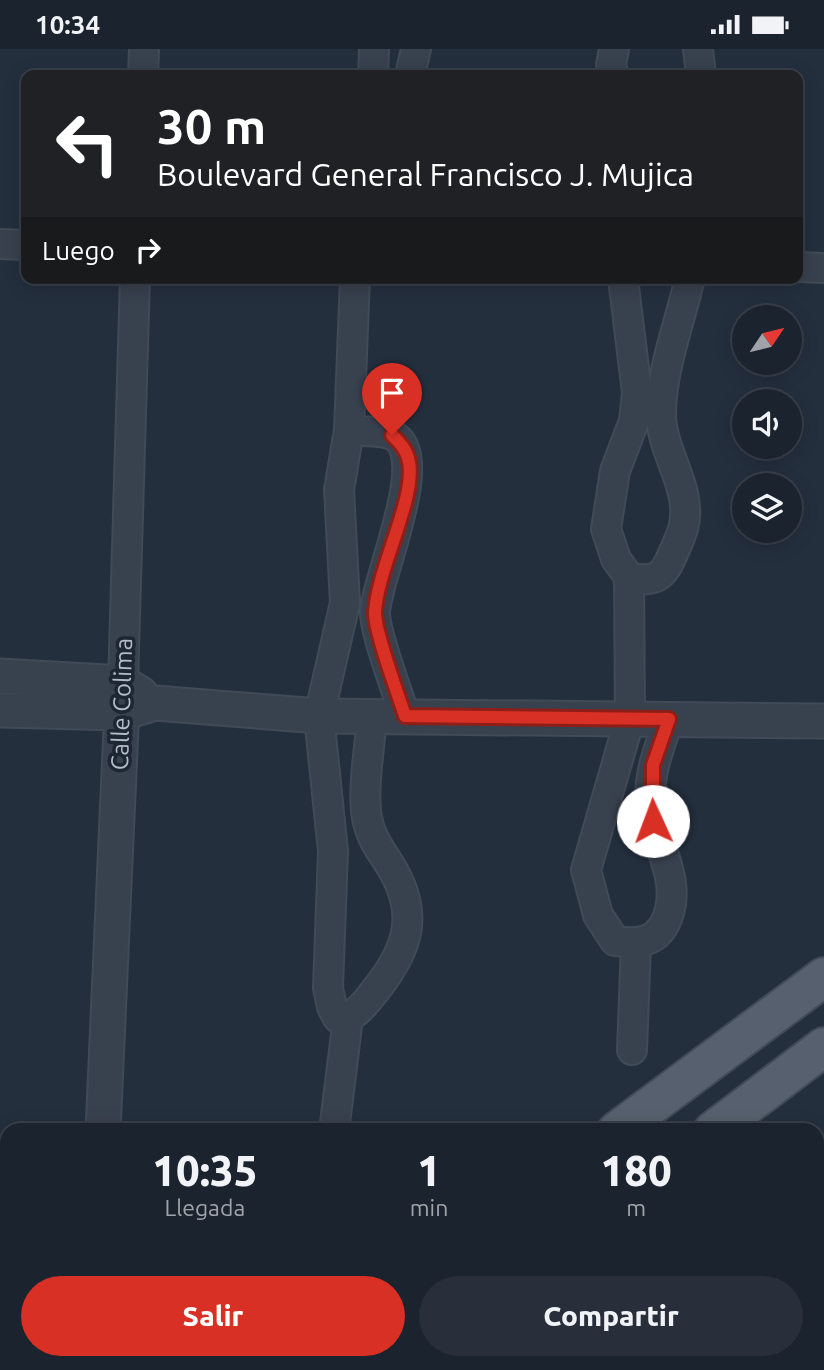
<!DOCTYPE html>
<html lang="es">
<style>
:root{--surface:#1b232e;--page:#282f3a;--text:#f1f3f6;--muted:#a0a4aa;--line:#39404a;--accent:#d93025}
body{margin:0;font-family:Ubuntu,sans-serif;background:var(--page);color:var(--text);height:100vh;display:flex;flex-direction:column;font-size:26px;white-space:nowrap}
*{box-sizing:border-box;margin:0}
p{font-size:23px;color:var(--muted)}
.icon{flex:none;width:38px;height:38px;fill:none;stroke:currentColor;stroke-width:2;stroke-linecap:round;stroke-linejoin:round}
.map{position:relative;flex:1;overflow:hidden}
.details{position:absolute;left:0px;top:1074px;width:824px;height:247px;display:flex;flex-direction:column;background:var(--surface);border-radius:21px 21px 0 0;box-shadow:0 4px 18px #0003,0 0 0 2px var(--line)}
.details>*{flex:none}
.banner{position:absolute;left:21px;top:21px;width:782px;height:214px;border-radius:14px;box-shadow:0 4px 18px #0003,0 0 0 2px var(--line);background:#202124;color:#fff;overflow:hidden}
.needle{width:46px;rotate:55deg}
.fabs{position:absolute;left:732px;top:256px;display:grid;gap:14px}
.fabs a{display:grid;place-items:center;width:70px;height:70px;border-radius:50%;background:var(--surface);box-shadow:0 4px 18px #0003,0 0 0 2px var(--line);font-size:35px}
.pin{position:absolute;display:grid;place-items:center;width:60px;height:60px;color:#fff;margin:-72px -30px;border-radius:50% 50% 50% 0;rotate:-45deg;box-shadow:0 0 7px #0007}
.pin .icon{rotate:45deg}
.me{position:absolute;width:77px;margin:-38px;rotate:358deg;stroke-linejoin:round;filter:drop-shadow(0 0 5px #0008)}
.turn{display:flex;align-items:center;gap:24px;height:147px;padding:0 21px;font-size:32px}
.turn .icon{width:91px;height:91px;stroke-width:2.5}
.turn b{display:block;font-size:49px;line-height:60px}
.then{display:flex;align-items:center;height:66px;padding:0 21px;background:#0003;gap:14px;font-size:26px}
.eta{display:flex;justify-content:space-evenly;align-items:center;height:119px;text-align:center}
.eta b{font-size:42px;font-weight:800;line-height:49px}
.action{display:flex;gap:14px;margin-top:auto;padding:14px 21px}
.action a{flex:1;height:80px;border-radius:42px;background:var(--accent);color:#fff;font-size:28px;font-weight:800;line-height:80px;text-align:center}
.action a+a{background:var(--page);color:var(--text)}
.status{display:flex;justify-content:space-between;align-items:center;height:49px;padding:0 35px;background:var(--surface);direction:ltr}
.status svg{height:19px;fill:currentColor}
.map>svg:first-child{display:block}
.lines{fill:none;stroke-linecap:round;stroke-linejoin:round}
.minor-casing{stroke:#414a57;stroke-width:32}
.tertiary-casing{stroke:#414a57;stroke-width:37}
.primary-casing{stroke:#414a57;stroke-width:42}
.minor{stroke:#38414e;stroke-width:28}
.tertiary{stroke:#38414e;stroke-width:33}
.primary{stroke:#56606e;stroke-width:38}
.route-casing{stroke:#8d1f18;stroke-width:18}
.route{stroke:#d93025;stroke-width:12}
.labels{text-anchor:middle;stroke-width:7;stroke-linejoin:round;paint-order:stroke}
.street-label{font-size:24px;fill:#b4bcc9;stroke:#1d2633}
</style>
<div class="status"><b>10:34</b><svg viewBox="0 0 49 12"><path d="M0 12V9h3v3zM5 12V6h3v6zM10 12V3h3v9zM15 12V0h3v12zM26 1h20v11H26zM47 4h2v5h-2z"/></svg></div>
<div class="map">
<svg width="824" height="1321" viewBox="0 0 824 1321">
<rect width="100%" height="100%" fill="#242f3e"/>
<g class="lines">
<defs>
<path id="minor" d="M 698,0 L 701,26
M 143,26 L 144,0
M 373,26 L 374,0
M 410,26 L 416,0
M 614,26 L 611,16 L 614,0
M 0,195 L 26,196
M 798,218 L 824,219
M 623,229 L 637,344 L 634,372 L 615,422 L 606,480 L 616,510 L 629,528 C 650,533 662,531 671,509 C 675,500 680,490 683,480 C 694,440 661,404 661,365 C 661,321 680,273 690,229
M 349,381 L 355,229
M 629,528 L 630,669 L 586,821 L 598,866 L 615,892 C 636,895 655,894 665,874 C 686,832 651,791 650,749 C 650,721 660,696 669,670
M 123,634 L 135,229
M 372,667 C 370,697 362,740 367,769 C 371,789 379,799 390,816 C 420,865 409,899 375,942 C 365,954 356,969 338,969 L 332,958 L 328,939 L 333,802 L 319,667 L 345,554 L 339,441 L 349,381 C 361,383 380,381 392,386 C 434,405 376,528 375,564 C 375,584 398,645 405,667
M 632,1001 L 636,895
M 334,1082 L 348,969
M 0,1120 L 7,1120
M 817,1193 L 824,1202
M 606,1314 L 611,1321"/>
<path id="tertiary" d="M 0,627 L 123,634 L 141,645
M 0,661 L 122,664 L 155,654 L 319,667 L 824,672
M 103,1082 L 123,634
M 93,1314 L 93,1321"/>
<path id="primary" d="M 617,1082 L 824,928
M 713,1082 L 824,998
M 294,1321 L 303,1314
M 393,1321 L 402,1314"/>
</defs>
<!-- minor casing -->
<use href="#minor" class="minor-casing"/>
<!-- tertiary casing -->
<use href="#tertiary" class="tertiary-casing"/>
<!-- primary casing -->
<use href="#primary" class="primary-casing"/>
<!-- minor -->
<use href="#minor" class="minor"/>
<!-- tertiary -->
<use href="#tertiary" class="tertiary"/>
<!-- primary -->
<use href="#primary" class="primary"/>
</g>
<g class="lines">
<defs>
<path id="route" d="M 392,386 C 400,394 407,401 409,413 C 416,450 377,520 375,564 C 375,584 398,645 405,667 L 669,670 L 653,716 L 653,772"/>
</defs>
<!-- route casing -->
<use href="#route" class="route-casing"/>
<!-- route -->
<use href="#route" class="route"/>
</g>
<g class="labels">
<!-- street labels -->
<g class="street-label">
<text transform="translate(122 655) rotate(-88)" y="8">Calle Colima</text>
</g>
</g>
</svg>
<div class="fabs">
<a><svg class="needle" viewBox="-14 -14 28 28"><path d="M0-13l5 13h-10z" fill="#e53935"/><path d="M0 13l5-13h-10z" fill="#a0a4aa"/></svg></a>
<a><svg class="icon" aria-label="sound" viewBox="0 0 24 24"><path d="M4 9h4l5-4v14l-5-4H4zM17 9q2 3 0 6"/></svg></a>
<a><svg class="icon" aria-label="layers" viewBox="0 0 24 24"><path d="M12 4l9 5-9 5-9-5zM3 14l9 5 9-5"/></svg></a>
</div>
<div class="pin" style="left:392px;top:386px;background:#d93025"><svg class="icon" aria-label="arrive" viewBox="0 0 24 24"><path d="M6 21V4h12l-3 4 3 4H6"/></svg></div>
<svg class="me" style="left:653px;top:772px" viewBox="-20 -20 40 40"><circle r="19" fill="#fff"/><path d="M0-13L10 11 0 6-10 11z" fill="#d93025"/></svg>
<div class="banner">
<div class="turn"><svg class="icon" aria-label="left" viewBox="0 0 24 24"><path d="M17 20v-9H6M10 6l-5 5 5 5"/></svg><div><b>30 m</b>Boulevard General Francisco J. Mujica</div></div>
<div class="then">Luego<svg class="icon" aria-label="right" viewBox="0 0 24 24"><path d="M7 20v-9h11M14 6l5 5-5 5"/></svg></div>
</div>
<section class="details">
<div class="eta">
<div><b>10:35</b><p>Llegada</p></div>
<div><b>1</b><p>min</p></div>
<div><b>180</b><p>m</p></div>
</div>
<div class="action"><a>Salir</a><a>Compartir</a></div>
</section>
</div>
